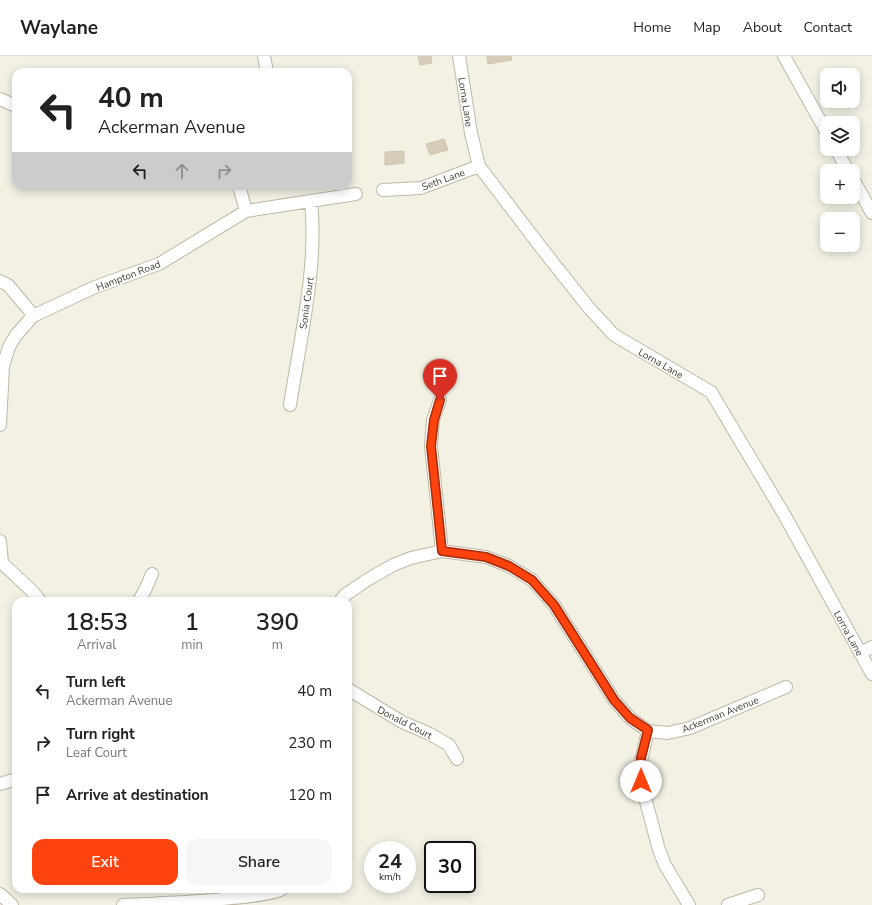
<!DOCTYPE html>
<meta charset="utf-8">
<style>
:root{--surface:#fff;--page:#f6f6f6;--text:#222;--muted:#767676;--line:#e0e0e0;--accent:#ff430f}
body{margin:0;font-family:"Nunito Sans",sans-serif;background:var(--page);color:var(--text);height:100vh;display:flex;flex-direction:column;font-size:15px;white-space:nowrap}
*{box-sizing:border-box;margin:0}
p{font-size:13px;color:var(--muted)}
.icon{flex:none;width:22px;height:22px;fill:none;stroke:currentColor;stroke-width:2;stroke-linecap:round;stroke-linejoin:round}
.map{position:relative;flex:1;overflow:hidden}
.sheet{position:absolute;left:12px;top:541px;width:340px;height:296px;display:flex;flex-direction:column;background:var(--surface);border-radius:12px;box-shadow:0 2px 10px #0003}
.sheet>*{flex:none}
.top-card{position:absolute;left:12px;top:12px;width:340px;height:122px;border-radius:12px;box-shadow:0 2px 10px #0003;background:#fff;color:var(--text);overflow:hidden}
.controls{position:absolute;left:820px;top:12px;display:grid;gap:8px}
.controls a{display:grid;place-items:center;width:40px;height:40px;border-radius:8px;background:var(--surface);box-shadow:0 2px 10px #0003;font-size:20px}
.speed{position:absolute;left:364px;top:785px;display:flex;gap:8px;font-size:20px;font-weight:700;text-align:center}
.speed>*{display:grid;place-content:center;width:52px;height:52px;border-radius:50%;background:var(--surface);box-shadow:0 2px 10px #0003;line-height:1}
.speed small{font-size:10px;font-weight:400}
.speed .limit{border:2px solid #111;border-radius:6px;background:#fff;color:#111}
.pin{position:absolute;display:grid;place-items:center;width:34px;height:34px;color:#fff;margin:-41px -17px;border-radius:50% 50% 50% 0;rotate:-45deg;box-shadow:0 0 4px #0007}
.pin .icon{rotate:45deg}
.me{position:absolute;width:44px;margin:-22px;rotate:0deg;stroke-linejoin:round;filter:drop-shadow(0 0 3px #0008)}
.turn{display:flex;align-items:center;gap:14px;height:84px;padding:0 20px;font-size:18px}
.turn .icon{width:52px;height:52px;stroke-width:2.5}
.turn b{display:block;font-size:28px;line-height:34px}
.lanes{display:flex;align-items:center;height:38px;padding:0 20px;background:#0003;justify-content:center;gap:20px;direction:ltr}
.lanes .off{opacity:.35}
.eta{display:flex;justify-content:space-evenly;align-items:center;height:68px;text-align:center}
.eta b{font-size:24px;font-weight:600;line-height:28px}
.button{display:flex;gap:8px;margin-top:auto;padding:8px 20px}
.button a{flex:1;height:46px;border-radius:12px;background:var(--accent);color:#fff;font-size:16px;font-weight:600;line-height:46px;text-align:center}
.button a+a{background:var(--page);color:var(--text)}
ul{padding:0;list-style:none}
li{display:flex;align-items:center;gap:12px;height:52px;padding:0 20px}
li div{flex:1}
li b{display:block;font-size:15px}
li em{font-style:normal}
header{display:flex;align-items:center;gap:24px;box-sizing:border-box;height:56px;padding:0 20px;background:var(--surface);border-bottom:1px solid var(--line)}
header strong{font-size:19px}
nav{display:flex;gap:22px;margin-inline-start:auto;font-size:14px}
.map>svg:first-child{display:block}
.building{fill:#d6ccb8;stroke:#d1c5ab}
.lines{fill:none;stroke-linecap:round;stroke-linejoin:round}
.minor-casing{stroke:#bfb8a6;stroke-width:14}
.minor{stroke:#fff;stroke-width:12}
.route-casing{stroke:#a62c0a;stroke-width:10}
.route{stroke:#ff430f;stroke-width:7}
.labels{text-anchor:middle;stroke-width:3;stroke-linejoin:round;paint-order:stroke}
.street-label{font-size:10px;fill:#464033;stroke:#fff}
</style>
<header>
<strong>Waylane</strong>
<nav><a>Home</a><a>Map</a><a>About</a><a>Contact</a></nav>
</header>
<div class="map">
<svg width="872" height="849" viewBox="0 0 872 849">
<rect width="100%" height="100%" fill="#f3f0e4"/>
<!-- building -->
<path class="building" d="M 418,0 L 431,0 L 432,7 L 420,9 Z
M 487,0 L 511,0 L 512,4 L 488,8 Z
M 444,83 L 448,94 L 430,99 L 426,88 Z
M 404,95 L 404,107 L 385,109 L 385,96 Z"/>
<g class="lines">
<defs>
<path id="minor" d="M 264,0 L 267,16
M 459,0 L 471,77 L 479,110 L 543,194 L 589,252 L 614,279 L 711,336 L 785,460 L 872,618
M 784,0 L 827,77
M 0,43 L 16,50
M 836,93 L 848,115
M 853,123 L 872,157
M 239,130 L 246,155
M 383,134 L 421,132 L 479,110
M 0,225 L 8,229 L 34,260
M 440,344 L 433,364 L 431,390 L 442,495
M 290,349 C 300,284 318,210 311,145
M 0,369 L 3,310 L 9,291 L 16,279 L 33,260 L 95,231 L 159,208 L 246,155 L 356,138
M 0,485 L 2,507 L 33,536 L 40,545
M 139,545 L 146,532 L 152,518
M 340,545 L 345,539 L 367,524 L 393,509 L 411,502 L 442,495 L 486,501 L 509,510 L 532,524 L 554,549 L 614,644 L 630,662 L 648,675 L 668,677 L 690,672 L 786,631
M 860,597 L 872,591
M 348,633 L 402,666 L 430,678 L 449,689 L 457,703
M 648,675 L 640,709 L 643,734 L 659,794 L 665,809 L 689,849
M 0,728 L 16,723
M 0,838 L 12,849
M 123,849 C 145,848 273,843 282,833
M 728,849 L 758,839"/>
</defs>
<!-- minor casing -->
<use href="#minor" class="minor-casing"/>
<!-- minor -->
<use href="#minor" class="minor"/>
</g>
<g class="lines">
<defs>
<path id="route" d="M 440,344 L 434,364 L 431,390 L 442,495 L 486,501 L 509,510 L 532,524 L 554,549 L 614,644 L 630,662 L 648,674 L 641,702 L 641,725"/>
</defs>
<!-- route casing -->
<use href="#route" class="route-casing"/>
<!-- route -->
<use href="#route" class="route"/>
</g>
<g class="labels">
<!-- street labels -->
<g class="street-label">
<text transform="translate(466 46) rotate(81)" y="4">Lorna Lane</text>
<text transform="translate(443 123) rotate(-20)" y="4">Seth Lane</text>
<text transform="translate(128 219) rotate(-21)" y="4">Hampton Road</text>
<text transform="translate(306 247) rotate(-82)" y="4">Sonia Court</text>
<text transform="translate(661 307) rotate(30)" y="4">Lorna Lane</text>
<text transform="translate(849 577) rotate(61)" y="4">Lorna Lane</text>
<text transform="translate(720 658) rotate(-22)" y="4">Ackerman Avenue</text>
<text transform="translate(405 666) rotate(27)" y="4">Donald Court</text>
</g>
</g>
</svg>
<div class="controls">
<a><svg class="icon" aria-label="sound" viewBox="0 0 24 24"><path d="M4 9h4l5-4v14l-5-4H4zM17 9q2 3 0 6"/></svg></a>
<a><svg class="icon" aria-label="layers" viewBox="0 0 24 24"><path d="M12 4l9 5-9 5-9-5zM3 14l9 5 9-5"/></svg></a>
<a>+</a>
<a>−</a>
</div>
<div class="speed"><div>24<small>km/h</small></div><div class="limit">30</div></div>
<div class="pin" style="left:440px;top:344px;background:#d93025"><svg class="icon" aria-label="arrive" viewBox="0 0 24 24"><path d="M6 21V4h12l-3 4 3 4H6"/></svg></div>
<svg class="me" style="left:641px;top:725px" viewBox="-20 -20 40 40"><circle r="19" fill="#fff"/><path d="M0-13L10 11 0 6-10 11z" fill="#ff430f"/></svg>
<div class="top-card">
<div class="turn"><svg class="icon" aria-label="left" viewBox="0 0 24 24"><path d="M17 20v-9H6M10 6l-5 5 5 5"/></svg><div><b>40 m</b>Ackerman Avenue</div></div>
<div class="lanes"><svg class="icon" aria-label="left" viewBox="0 0 24 24"><path d="M17 20v-9H6M10 6l-5 5 5 5"/></svg><svg class="icon off" aria-label="ahead" viewBox="0 0 24 24"><path d="M12 20V5M6 11l6-6 6 6"/></svg><svg class="icon off" aria-label="right" viewBox="0 0 24 24"><path d="M7 20v-9h11M14 6l5 5-5 5"/></svg></div>
</div>
<section class="sheet">
<div class="eta">
<div><b>18:53</b><p>Arrival</p></div>
<div><b>1</b><p>min</p></div>
<div><b>390</b><p>m</p></div>
</div>
<ul>
<li><svg class="icon" aria-label="left" viewBox="0 0 24 24"><path d="M17 20v-9H6M10 6l-5 5 5 5"/></svg><div><b>Turn left</b><p>Ackerman Avenue</p></div><em>40 m</em></li>
<li><svg class="icon" aria-label="right" viewBox="0 0 24 24"><path d="M7 20v-9h11M14 6l5 5-5 5"/></svg><div><b>Turn right</b><p>Leaf Court</p></div><em>230 m</em></li>
<li><svg class="icon" aria-label="arrive" viewBox="0 0 24 24"><path d="M6 21V4h12l-3 4 3 4H6"/></svg><div><b>Arrive at destination</b></div><em>120 m</em></li>
</ul>
<div class="button"><a>Exit</a><a>Share</a></div>
</section>
</div>
